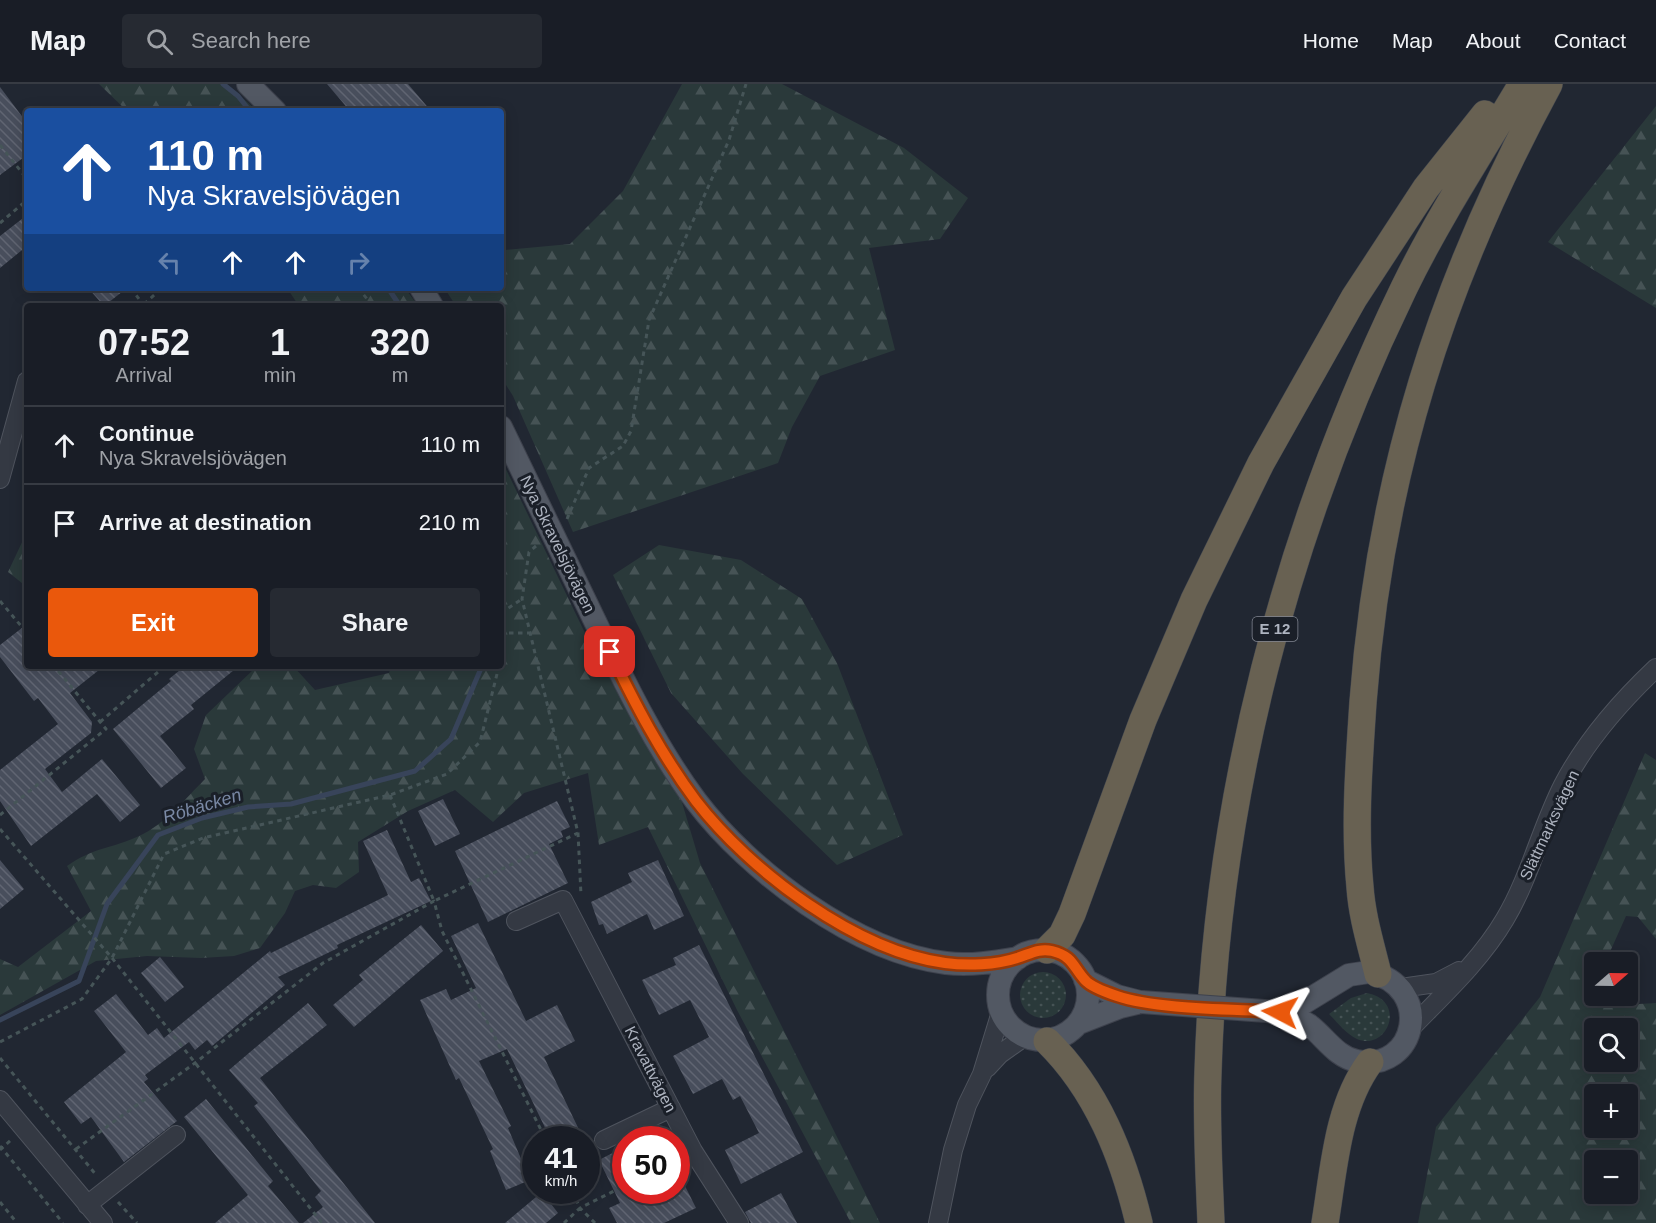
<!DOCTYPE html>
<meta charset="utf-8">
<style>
:root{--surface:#191d26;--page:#262a32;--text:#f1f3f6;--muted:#9fa2a7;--line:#373b43;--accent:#ea580c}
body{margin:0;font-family:Helvetica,sans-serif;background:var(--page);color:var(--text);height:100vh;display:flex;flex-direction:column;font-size:22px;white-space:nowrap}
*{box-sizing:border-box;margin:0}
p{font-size:20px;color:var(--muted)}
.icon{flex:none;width:33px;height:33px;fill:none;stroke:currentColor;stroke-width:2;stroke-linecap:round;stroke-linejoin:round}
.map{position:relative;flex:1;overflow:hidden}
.details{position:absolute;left:24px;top:219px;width:480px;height:366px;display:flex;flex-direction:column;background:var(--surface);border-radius:6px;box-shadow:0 3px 15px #0003,0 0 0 2px var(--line)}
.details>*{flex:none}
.hud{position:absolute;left:24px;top:24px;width:480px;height:183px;border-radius:6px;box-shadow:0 3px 15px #0003,0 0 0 2px var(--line);background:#1a4fa0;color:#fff;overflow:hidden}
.needle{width:39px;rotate:70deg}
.tools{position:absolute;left:1584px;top:868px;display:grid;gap:12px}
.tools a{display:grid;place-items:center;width:54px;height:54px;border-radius:6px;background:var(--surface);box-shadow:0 3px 15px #0003,0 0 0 2px var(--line);font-size:30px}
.speed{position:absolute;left:522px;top:1042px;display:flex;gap:12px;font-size:30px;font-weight:700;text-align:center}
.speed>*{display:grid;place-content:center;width:78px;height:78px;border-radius:50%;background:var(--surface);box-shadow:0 3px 15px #0003,0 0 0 2px var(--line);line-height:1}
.speed small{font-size:15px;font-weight:400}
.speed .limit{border:9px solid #d22;background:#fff;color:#111}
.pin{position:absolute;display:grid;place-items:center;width:51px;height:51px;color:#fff;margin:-26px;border-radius:12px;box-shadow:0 3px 9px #0006}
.me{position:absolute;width:66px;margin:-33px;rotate:274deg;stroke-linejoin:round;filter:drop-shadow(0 0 4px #0008)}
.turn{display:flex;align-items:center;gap:21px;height:126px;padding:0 24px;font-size:27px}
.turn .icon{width:78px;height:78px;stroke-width:2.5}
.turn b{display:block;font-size:42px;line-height:51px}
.lanes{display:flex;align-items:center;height:57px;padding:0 24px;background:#0003;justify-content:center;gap:30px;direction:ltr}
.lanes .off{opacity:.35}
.eta{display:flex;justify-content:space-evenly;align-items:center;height:102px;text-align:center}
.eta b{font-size:36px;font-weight:700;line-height:42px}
.primary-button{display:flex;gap:12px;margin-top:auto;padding:12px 24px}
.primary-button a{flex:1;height:69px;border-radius:6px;background:var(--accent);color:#fff;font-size:24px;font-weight:700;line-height:69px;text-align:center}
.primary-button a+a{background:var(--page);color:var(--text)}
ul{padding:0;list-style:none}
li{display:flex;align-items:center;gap:18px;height:78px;padding:0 24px;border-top:2px solid var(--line)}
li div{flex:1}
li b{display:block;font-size:22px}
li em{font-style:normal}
header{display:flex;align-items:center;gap:36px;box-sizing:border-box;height:84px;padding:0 30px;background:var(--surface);border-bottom:2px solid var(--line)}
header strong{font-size:28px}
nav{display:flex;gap:33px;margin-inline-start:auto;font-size:21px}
.search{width:420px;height:54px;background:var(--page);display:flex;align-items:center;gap:15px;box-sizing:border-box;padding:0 21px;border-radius:6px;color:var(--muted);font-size:22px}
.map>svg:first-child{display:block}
.grass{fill:url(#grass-dots)}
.forest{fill:url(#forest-firs);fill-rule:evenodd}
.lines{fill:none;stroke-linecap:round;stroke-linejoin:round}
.stream{stroke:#38445a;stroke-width:5}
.building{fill:url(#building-back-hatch)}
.minor-casing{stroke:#4f545e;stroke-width:20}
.major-casing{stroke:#3e424d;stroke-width:24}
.highway-casing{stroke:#3f444e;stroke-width:28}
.path{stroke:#465558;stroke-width:3;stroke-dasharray:4.5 4.5;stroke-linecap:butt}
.minor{stroke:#343943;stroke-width:18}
.major{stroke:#525863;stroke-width:22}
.highway{stroke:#686152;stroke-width:27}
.major-bridge-casing{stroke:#3e424d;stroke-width:24;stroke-linecap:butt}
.major-bridge{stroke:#525863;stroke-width:22}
.route-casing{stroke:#983908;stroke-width:15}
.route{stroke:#ea580c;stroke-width:10}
.labels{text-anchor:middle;stroke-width:6;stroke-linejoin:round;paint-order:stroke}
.shield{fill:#1a1f28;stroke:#828792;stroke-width:1.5}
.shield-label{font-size:15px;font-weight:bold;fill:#aeb4c0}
.street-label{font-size:16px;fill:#aeb4c0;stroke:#1a1f28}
.water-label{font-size:18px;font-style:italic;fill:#7a89a5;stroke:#1a1f28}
</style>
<header>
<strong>Map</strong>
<div class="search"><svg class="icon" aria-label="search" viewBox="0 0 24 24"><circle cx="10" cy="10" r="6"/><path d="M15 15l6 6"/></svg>Search here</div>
<nav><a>Home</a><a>Map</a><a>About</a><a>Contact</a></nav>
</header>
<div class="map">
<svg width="1656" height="1139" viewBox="0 0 1656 1139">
<defs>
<pattern id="grass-dots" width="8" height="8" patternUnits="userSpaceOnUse" patternTransform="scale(1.5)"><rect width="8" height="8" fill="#2a393a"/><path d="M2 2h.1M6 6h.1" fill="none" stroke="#465355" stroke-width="1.8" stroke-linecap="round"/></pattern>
<pattern id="forest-firs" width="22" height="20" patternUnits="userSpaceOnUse" patternTransform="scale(1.5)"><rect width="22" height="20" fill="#2a393a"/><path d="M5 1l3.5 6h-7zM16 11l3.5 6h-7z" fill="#465355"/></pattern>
<pattern id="building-back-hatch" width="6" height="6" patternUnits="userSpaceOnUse" patternTransform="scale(1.5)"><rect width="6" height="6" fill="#484e5c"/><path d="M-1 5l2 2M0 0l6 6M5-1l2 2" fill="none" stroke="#606572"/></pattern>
</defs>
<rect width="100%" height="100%" fill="#212732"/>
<!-- grass -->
<path class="grass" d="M1020 911a23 23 0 1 1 46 0a23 23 0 1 1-46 0Z
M 1367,909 C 1408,917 1387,968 1357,955 C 1346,950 1337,938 1329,930 L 1351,914 Z"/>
<!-- forest -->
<path class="forest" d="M 99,0 L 227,0 L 257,27 L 127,27 Z
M 682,0 L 782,0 L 904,64 L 968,114 L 940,155 L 869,164 L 895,266 L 820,292 L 792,343 L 778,379 L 573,448 L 513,312 L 501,293 L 501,222 L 456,222 L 445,205 L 501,204 L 501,169 L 505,166 L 570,160 L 623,107 Z
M 1656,22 L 1656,224 L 1548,158 Z
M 287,204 L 405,204 L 418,222 L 299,222 Z
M 501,375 L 584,547 L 681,715 L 700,779 L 880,1139 L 851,1139 L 737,926 L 648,743 L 599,761 L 588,689 L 524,709 L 493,738 L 455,706 L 408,727 L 358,758 L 359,788 L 336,804 L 313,801 L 295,807 L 285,829 L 260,864 L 234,872 L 201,874 L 147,872 L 96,877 L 0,931 L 0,875 L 18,883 L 91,827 L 67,782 C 94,763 111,765 139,752 C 164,741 186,714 205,695 L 194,665 L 206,631 L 253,586 L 250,582 L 293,582 L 315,606 L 389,589 L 391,582 L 501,582 Z
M 25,452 L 27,452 L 27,503 L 8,488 Z
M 659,461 L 741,476 L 802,515 L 837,579 L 903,751 L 837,781 L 743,690 L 671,609 L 613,491 Z
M 1645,669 L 1656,676 L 1656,855 L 1638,833 L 1626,832 L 1605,879 L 1594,879 L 1594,905 L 1587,923 L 1656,919 L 1656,1139 L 1418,1139 L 1436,1043 L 1540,913 ZM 1594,945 L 1628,945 L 1628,978 L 1594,978 ZM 1594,1011 L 1628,1011 L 1628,1044 L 1594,1044 ZM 1594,1077 L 1628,1077 L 1628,1110 L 1594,1110 Z"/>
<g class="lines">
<!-- stream -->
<path class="stream" d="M 223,0 L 238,12 L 250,27
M 388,204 L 400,222
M 0,936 L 79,897 L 107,820 L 158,751 L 202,734 L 248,723 L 291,720 L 415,687 L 451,655 L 482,582"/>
</g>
<!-- building -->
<path class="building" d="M 327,0 L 408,0 L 431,27 L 350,27 Z
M 0,3 L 27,39 L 27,71 L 0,91 Z
M 27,131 L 27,162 L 0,184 L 0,152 Z
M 88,204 L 127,204 L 104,222 Z
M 27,540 L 27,582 L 104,582 L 70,609 L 92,638 L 91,649 L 45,685 L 62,708 L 102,675 L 140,721 L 120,738 L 97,710 L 31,762 L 0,717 L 0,686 L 58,640 L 38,614 L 34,617 L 0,573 L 0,561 Z
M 185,582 L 239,582 L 191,621 L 194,625 L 160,652 L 186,684 L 161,704 L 113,645 L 171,597 L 169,595 Z
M 443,715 L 460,750 L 435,762 L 418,727 Z
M 557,717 L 570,743 L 561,747 L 563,753 L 549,760 L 568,799 L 488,838 L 455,767 Z
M 387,746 L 411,798 L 419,794 L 431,817 L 337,861 L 338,864 L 278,893 L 285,901 L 212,962 L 207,956 L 195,966 L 189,958 L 145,991 L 148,995 L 144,998 L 177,1037 L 124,1078 L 91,1033 L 81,1040 L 64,1018 L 126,968 L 94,927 L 116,910 L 148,951 L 157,944 L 164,954 L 270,867 L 271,869 L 388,811 L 363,757 Z
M 0,776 L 24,805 L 0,825 Z
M 658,776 L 684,832 L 654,846 L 647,830 L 607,850 L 603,840 L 599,841 L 591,818 L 632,798 L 628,789 Z
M 478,839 L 526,937 L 557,921 L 575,957 L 544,973 L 584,1056 L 551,1056 L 507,965 L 479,977 L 511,1042 L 508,1044 L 530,1096 L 506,1106 L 490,1067 L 493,1065 L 459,994 L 456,996 L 420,916 L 446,905 L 451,916 L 476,904 L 451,852 Z
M 421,841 L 443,867 L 354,943 L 333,921 L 363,896 L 359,891 Z
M 699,861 L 803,1068 L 741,1100 L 725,1066 L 759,1049 L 740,1012 L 733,1016 L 722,995 L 693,1010 L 673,972 L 709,953 L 690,916 L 659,931 L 642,896 L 676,881 L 673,874 Z
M 160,873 L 184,903 L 165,918 L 141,889 Z
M 308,919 L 327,941 L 260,994 L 375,1139 L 303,1139 L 323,1123 L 315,1113 L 321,1107 L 254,1022 L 258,1019 L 229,986 Z
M 206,1015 L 273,1097 L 268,1102 L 299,1139 L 215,1139 L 248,1111 L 184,1033 Z
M 626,1062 L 626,1107 L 676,1107 L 676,1084 L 696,1124 L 664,1139 L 617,1139 L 609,1124 L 620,1119 L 599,1076 Z
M 542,1108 L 558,1129 L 546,1139 L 505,1139 Z
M 781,1109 L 797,1139 L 751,1139 L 745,1128 Z"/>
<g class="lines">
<defs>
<path id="minor" d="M 0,395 L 27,297
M 516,837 L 563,816 L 693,1067 L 739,1139
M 1401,904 L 1436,899 L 1459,887
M 1410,945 C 1443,911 1481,876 1505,835 C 1530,793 1541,744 1563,701 C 1586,657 1620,618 1656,584
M 987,984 L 1000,970 L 1024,953
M 0,1016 L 103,1139
M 604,1056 L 671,1024
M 87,1121 L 176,1051
M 938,1139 L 953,1066 L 967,1021 L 982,990 L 1001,928"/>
<path id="major" d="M 248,0 L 275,27
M 421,204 L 432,222
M 501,343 C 531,406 562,468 592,531 C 623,595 653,659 696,717 C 749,787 856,868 946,879 C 970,882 994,878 1018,874
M998 911a45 45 0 1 1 90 0a45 45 0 1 1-90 0Z
M 1369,888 C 1435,902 1417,989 1357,977 C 1336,973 1325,953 1309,941 C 1301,936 1289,932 1280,928 L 1305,918 L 1349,891 Z
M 1085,896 L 1117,912 L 1140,918
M 1079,939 L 1120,923 L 1141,918"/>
<path id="highway" d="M 1047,866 L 1062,851 L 1072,830 L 1143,636 L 1194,516 L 1261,379 L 1354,214 L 1426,104 L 1485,30
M 1378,890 C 1371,861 1362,833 1360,803 C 1354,742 1359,679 1363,618 C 1380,392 1441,199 1549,0
M 1047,957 C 1097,1006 1123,1072 1139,1139
M 1211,1139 C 1209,1089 1206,1038 1208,988 C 1216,716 1285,449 1404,204 C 1438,134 1482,67 1522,0
M 1325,1139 C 1334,1085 1337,1023 1370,978"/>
</defs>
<!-- minor casing -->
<use href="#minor" class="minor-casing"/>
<!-- major casing -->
<use href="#major" class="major-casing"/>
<!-- highway casing -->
<use href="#highway" class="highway-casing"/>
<!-- path -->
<path class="path" d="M 0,61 L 27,95
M 0,139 L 27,116
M 131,204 L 144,222
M 358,204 L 373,222
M 144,220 L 162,204
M 567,435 L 589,384 L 623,362 L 631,347 L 649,236 L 729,56 L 746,0
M 536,462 L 529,468 L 522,515 L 578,749 L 581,811
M 0,517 L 27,549
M 501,529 L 522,515
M 501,546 L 505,549 L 530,549
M 501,571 L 505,549
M 100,638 L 165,582
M 390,711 L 434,817 L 578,749
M 0,731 L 106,645 L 54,582
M 0,745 L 112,874 L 322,1139
M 0,958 L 82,915 L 112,874 L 164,770 L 203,754 L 390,711 L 447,690 L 480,658 L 499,582
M 0,974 L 97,1092
M 0,1062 L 63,1139
M 76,1065 L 195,979 L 323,879 L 434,817 L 442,847 L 546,1056
M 0,1066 L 11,1056
M 0,1118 L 17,1139
M 118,1118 L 137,1139
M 564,1139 L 580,1124 L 572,1107
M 595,1139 L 580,1124 L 626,1101"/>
<!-- minor -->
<use href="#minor" class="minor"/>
<!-- major -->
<use href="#major" class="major"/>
<!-- highway -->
<use href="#highway" class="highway"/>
<defs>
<path id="major-bridge" d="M 1141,918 L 1280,928"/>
</defs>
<!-- major-bridge casing -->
<use href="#major-bridge" class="major-bridge-casing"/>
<!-- major-bridge -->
<use href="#major-bridge" class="major-bridge"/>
</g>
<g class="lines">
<defs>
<path id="route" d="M 610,568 C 635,620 661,670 696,717 C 750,787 856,867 945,879 C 967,882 996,881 1017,874 C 1030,870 1039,864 1052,867 C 1073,872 1073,883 1085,896 C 1091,903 1108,909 1117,912 C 1159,926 1234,925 1280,928"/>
</defs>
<!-- route casing -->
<use href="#route" class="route-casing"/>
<!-- route -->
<use href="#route" class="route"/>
</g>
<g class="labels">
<!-- shield labels -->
<rect class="shield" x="1252.5" y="533" width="45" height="24" rx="4.5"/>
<g class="shield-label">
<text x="1275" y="550">E 12</text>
</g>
<!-- street labels -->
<g class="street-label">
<text transform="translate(558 460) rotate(64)" y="6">Nya Skravelsjövägen</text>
<text transform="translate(1549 741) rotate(-65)" y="6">Slättmarksvägen</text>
<text transform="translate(651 985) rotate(63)" y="6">Kravattvägen</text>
</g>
<!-- water labels -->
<g class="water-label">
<text transform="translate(202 722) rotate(-17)" y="6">Röbäcken</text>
</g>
</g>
</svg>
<div class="tools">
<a><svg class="needle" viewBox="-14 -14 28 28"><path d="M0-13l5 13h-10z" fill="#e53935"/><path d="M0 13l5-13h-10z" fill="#9fa2a7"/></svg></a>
<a><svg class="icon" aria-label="search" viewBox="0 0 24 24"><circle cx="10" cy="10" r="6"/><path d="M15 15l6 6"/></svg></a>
<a>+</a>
<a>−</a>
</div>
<div class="speed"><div>41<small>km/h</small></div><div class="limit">50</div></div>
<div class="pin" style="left:610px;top:568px;background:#d93025"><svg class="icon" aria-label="arrive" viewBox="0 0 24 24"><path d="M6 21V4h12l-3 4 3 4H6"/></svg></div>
<svg class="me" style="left:1280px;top:928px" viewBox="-20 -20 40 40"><path d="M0-17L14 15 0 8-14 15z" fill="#ea580c" stroke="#fff" stroke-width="4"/></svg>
<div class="hud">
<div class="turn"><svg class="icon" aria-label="ahead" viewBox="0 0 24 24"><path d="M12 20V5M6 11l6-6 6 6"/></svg><div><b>110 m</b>Nya Skravelsjövägen</div></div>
<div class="lanes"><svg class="icon off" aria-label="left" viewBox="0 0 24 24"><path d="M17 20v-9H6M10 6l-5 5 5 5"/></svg><svg class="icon" aria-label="ahead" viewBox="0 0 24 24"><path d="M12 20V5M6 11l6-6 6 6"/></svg><svg class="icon" aria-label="ahead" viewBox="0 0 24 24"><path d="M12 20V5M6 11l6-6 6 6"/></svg><svg class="icon off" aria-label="right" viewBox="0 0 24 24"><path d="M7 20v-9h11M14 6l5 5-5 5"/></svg></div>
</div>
<section class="details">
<div class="eta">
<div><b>07:52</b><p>Arrival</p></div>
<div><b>1</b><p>min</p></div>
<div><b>320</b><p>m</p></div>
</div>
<ul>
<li><svg class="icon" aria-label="ahead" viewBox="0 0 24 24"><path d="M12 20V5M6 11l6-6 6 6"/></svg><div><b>Continue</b><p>Nya Skravelsjövägen</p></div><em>110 m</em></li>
<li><svg class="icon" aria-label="arrive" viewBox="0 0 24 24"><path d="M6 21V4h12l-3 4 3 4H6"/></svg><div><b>Arrive at destination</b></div><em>210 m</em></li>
</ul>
<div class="primary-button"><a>Exit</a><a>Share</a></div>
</section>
</div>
